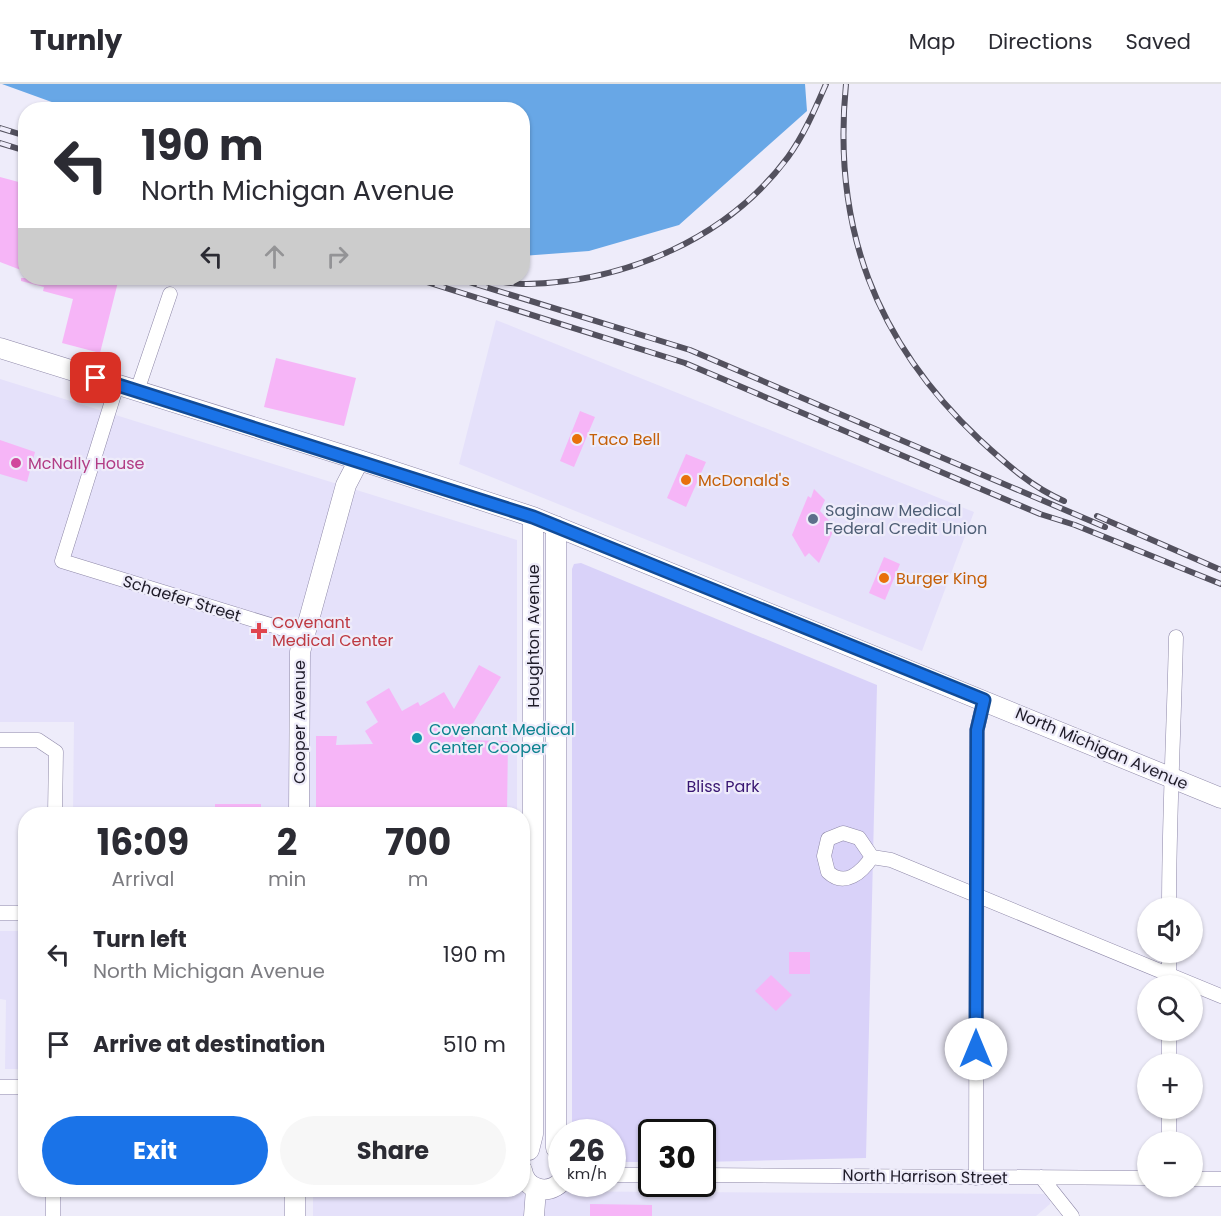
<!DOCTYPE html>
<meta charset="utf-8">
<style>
:root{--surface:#fff;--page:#f7f7f7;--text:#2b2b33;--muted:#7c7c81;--line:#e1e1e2;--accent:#1a73e8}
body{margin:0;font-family:Poppins,sans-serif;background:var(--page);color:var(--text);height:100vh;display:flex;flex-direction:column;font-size:22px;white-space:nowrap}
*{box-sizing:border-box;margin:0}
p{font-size:20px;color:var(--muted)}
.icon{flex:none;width:33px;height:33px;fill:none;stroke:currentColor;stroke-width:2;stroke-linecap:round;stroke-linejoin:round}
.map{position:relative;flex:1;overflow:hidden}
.drawer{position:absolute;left:18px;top:723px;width:512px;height:390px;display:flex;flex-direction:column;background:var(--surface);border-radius:24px;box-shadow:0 2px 4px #0004}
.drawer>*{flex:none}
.top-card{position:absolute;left:18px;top:18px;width:512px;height:183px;border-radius:24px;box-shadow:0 2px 4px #0004;background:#fff;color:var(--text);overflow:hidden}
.fabs{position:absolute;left:1137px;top:813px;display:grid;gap:12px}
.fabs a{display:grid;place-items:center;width:66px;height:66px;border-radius:50%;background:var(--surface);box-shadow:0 2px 4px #0004;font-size:30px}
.speed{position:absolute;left:548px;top:1035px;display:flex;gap:12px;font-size:30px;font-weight:700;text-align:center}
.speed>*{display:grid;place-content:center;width:78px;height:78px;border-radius:50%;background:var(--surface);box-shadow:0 2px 4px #0004;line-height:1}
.speed small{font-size:15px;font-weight:400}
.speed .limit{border:3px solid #111;border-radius:9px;background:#fff;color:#111}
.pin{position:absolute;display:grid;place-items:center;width:51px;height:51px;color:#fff;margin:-26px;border-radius:12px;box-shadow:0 3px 9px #0006}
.me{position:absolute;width:66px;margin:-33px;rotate:0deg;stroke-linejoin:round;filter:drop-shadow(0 0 4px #0008)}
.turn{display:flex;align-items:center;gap:21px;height:126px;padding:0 24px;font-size:27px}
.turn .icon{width:78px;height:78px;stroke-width:2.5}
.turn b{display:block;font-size:42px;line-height:51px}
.lanes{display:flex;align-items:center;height:57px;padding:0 24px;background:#0003;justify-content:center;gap:30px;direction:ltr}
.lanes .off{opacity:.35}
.eta{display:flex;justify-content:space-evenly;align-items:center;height:102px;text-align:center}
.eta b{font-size:36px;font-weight:700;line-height:42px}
.primary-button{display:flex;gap:12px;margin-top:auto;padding:12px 24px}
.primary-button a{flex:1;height:69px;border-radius:36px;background:var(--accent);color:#fff;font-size:24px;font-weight:700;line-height:69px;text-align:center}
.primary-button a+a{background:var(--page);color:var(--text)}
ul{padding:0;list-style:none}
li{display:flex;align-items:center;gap:18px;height:90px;padding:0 24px}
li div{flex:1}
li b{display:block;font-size:22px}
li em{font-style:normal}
header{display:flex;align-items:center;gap:36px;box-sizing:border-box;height:84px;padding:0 30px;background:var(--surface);border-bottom:2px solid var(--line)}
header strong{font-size:28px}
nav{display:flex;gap:33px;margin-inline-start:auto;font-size:21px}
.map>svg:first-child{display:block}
.built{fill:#e5e1fa}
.green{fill:#d9d2f9}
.water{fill:#68a7e6}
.building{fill:#f6b5f7}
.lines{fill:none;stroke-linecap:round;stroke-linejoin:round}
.street-casing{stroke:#8e88a8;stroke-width:15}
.secondary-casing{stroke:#8e88a8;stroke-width:21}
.street{stroke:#fff;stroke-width:14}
.secondary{stroke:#fff;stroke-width:20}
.rail-casing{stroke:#53515e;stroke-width:6}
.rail{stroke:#eeecfa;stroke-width:4;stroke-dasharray:11;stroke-linecap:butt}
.route-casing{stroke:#114b97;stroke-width:15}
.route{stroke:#1a73e8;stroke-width:10}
.food-dot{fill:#e8710a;stroke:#eeecfa;stroke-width:2}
.hotel-dot{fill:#d1479c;stroke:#eeecfa;stroke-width:2}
.service-dot{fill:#5c6f8a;stroke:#eeecfa;stroke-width:2}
.health-dot{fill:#e0444e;stroke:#eeecfa;stroke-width:2}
.culture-dot{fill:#0f9aa8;stroke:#eeecfa;stroke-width:2}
.labels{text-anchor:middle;stroke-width:4.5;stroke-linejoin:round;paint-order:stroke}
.food-label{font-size:16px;fill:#c56008;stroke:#eeecfa;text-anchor:start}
.hotel-label{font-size:16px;fill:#b23c85;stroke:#eeecfa;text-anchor:start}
.service-label{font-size:16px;fill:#4e5e75;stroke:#eeecfa;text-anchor:start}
.street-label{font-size:16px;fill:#1f1c29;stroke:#eeecfa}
.health-label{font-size:16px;fill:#be3a42;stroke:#eeecfa;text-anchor:start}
.culture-label{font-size:16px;fill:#0d838f;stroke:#eeecfa;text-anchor:start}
.park-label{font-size:16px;fill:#391772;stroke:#eeecfa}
</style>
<header>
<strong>Turnly</strong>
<nav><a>Map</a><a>Directions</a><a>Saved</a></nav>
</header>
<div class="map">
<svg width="1221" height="1132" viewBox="0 0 1221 1132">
<rect width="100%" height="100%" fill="#eeecfa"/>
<!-- built -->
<path class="built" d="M 496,236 L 974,428 L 922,567 L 459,380 Z
M 0,295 L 517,456 L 517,730 L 73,730 L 74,638 L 0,638 Z
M 0,847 L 25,847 L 25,985 L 5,985 L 6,916 L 0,915 Z
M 313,1106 L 1044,1110 L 1050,1116 L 1050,1120 L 1036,1132 L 313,1132 Z"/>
<!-- green -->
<path class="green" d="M 581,479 L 877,601 L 866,1074 L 702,1078 L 702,1048 L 651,1048 L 651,1078 L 612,1078 L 612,1048 L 572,1048 L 572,485 L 574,480 Z"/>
<!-- water -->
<path class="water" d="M 2,0 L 805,0 L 807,27 L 679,141 L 589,167 L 522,172 L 522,26 L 71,25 Z"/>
<!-- building -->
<path class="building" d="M 0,93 L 26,100 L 26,188 L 0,178 Z
M 21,194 L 119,194 L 100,269 L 62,259 L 73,215 L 43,207 L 44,203 L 21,197 Z
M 276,274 L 356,294 L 344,342 L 264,323 Z
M 580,327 L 595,333 L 574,383 L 560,377 Z
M 0,356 L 35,368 L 27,398 L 0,390 Z
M 686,370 L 706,378 L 686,423 L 667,414 Z
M 814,405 L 825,416 L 820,427 L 835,443 L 819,479 L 809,469 L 805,473 L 792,451 L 808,412 L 811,414 Z
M 884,473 L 900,480 L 885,516 L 869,509 Z
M 479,581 L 501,593 L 463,656 L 508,657 L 507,729 L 316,730 L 316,652 L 337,652 L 336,661 L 373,660 L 365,647 L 378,638 L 366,618 L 389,604 L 402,627 L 418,618 L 420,622 L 444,608 L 454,625 Z
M 215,720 L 261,720 L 261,730 L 215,730 Z
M 789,868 L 810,868 L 810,890 L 789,890 Z
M 771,891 L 792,911 L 776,927 L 755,907 Z
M 590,1120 L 652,1121 L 652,1132 L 590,1132 Z"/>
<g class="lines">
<defs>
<path id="street" d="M 117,301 L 62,477 L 303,551
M 137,307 L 170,210
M 0,656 L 38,656 L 56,668 L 55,730
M 843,749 L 859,754 L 872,773 C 862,788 845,804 828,788 L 824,772 L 828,755 Z
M 872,773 L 891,776 L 1221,912
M 1169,824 C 1169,733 1174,643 1176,553
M 0,829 L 26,829
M 1169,868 L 1169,902
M 1169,946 L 1169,980
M 0,1003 L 26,1003
M 1169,1024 L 1169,1058
M 612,1091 L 651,1091
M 702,1091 L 1148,1094
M 1041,1093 L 1072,1132
M 976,1094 L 977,646 L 984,616
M 1192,1095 L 1221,1095
M 53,1132 L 53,1106"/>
<path id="secondary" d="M 0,264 L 359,376 L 533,433 L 1221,714
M 556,442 L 556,1064
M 299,730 L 300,568 L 346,401 L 359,376
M 529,1066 L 533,1050 L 533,433
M 522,1086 C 525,1105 547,1112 561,1098
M 295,1132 L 295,1106
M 534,1132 L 536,1105"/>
</defs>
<!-- street casing -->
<use href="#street" class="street-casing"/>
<!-- secondary casing -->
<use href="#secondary" class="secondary-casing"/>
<!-- street -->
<use href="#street" class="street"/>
<!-- secondary -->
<use href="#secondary" class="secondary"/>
<defs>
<path id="rail" d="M 846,0 C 832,143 875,257 980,356 C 1005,379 1033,404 1064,417
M 0,44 L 26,52
M 0,59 L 26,67
M 414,194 L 685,279 L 1040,430 L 1075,441 L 1221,500
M 456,194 L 690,266 L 1105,443
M 481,195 C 496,197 512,200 526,200 C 626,198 728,154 788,73 C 804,51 815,25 826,0
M 1097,432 L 1221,486"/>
</defs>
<!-- rail casing -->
<use href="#rail" class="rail-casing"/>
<!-- rail -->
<use href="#rail" class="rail"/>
</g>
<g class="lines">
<defs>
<path id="route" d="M 96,294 L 533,433 L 984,616 L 977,646 L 976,965"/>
</defs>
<!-- route casing -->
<use href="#route" class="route-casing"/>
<!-- route -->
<use href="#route" class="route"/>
</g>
<!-- markers -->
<g class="food-dot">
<circle cx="577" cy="355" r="6"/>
<circle cx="686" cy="396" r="6"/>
<circle cx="884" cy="494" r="6"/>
</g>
<circle class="hotel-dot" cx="16" cy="379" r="6"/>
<circle class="service-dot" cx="813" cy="435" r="6"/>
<path class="health-dot" d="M256 538h6v6h6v6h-6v6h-6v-6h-6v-6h6z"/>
<circle class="culture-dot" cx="417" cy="654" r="6"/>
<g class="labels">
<!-- food labels -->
<g class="food-label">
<text x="589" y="361">Taco Bell</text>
<text x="698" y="402">McDonald's</text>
<text x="896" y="500">Burger King</text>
</g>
<!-- hotel labels -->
<g class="hotel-label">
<text x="28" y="385">McNally House</text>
</g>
<!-- service labels -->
<g class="service-label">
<text x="825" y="432">Saginaw Medical<tspan x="825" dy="18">Federal Credit Union</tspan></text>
</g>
<!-- street labels -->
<g class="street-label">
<text transform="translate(182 514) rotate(17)" y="6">Schaefer Street</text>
<text transform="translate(533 552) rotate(-90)" y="6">Houghton Avenue</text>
<text transform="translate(299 638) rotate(-90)" y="6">Cooper Avenue</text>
<text transform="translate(1102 664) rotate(23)" y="6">North Michigan Avenue</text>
<text transform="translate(925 1092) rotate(1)" y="6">North Harrison Street</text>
</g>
<!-- health labels -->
<g class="health-label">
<text x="272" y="544">Covenant<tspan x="272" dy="18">Medical Center</tspan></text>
</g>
<!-- culture labels -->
<g class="culture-label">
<text x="429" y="651">Covenant Medical<tspan x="429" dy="18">Center Cooper</tspan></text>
</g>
<!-- park labels -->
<g class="park-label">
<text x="723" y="708">Bliss Park</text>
</g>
</g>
</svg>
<div class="fabs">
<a><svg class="icon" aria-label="sound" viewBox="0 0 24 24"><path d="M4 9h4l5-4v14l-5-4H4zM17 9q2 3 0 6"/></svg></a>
<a><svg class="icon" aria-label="search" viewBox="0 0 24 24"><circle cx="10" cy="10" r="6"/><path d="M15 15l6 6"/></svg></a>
<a>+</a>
<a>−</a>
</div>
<div class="speed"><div>26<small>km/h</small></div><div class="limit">30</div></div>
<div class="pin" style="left:96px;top:294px;background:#d93025"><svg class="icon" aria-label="arrive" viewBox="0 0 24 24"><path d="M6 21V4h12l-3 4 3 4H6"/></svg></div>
<svg class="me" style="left:976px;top:965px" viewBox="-20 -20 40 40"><circle r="19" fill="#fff"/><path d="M0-13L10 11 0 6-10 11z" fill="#1a73e8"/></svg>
<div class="top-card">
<div class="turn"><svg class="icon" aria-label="left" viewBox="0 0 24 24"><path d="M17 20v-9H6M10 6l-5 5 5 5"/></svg><div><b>190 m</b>North Michigan Avenue</div></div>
<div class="lanes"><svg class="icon" aria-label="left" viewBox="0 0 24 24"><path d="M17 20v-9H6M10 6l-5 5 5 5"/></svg><svg class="icon off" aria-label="ahead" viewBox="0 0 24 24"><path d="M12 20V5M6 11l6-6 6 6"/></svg><svg class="icon off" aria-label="right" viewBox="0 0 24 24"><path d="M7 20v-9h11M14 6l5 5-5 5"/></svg></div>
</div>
<section class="drawer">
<div class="eta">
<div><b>16:09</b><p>Arrival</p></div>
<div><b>2</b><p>min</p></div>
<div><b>700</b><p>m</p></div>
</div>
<ul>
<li><svg class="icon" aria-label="left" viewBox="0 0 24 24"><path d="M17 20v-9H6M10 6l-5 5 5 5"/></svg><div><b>Turn left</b><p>North Michigan Avenue</p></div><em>190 m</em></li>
<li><svg class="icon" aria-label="arrive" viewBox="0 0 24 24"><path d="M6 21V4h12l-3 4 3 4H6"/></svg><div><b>Arrive at destination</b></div><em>510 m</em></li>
</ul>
<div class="primary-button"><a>Exit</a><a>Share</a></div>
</section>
</div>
